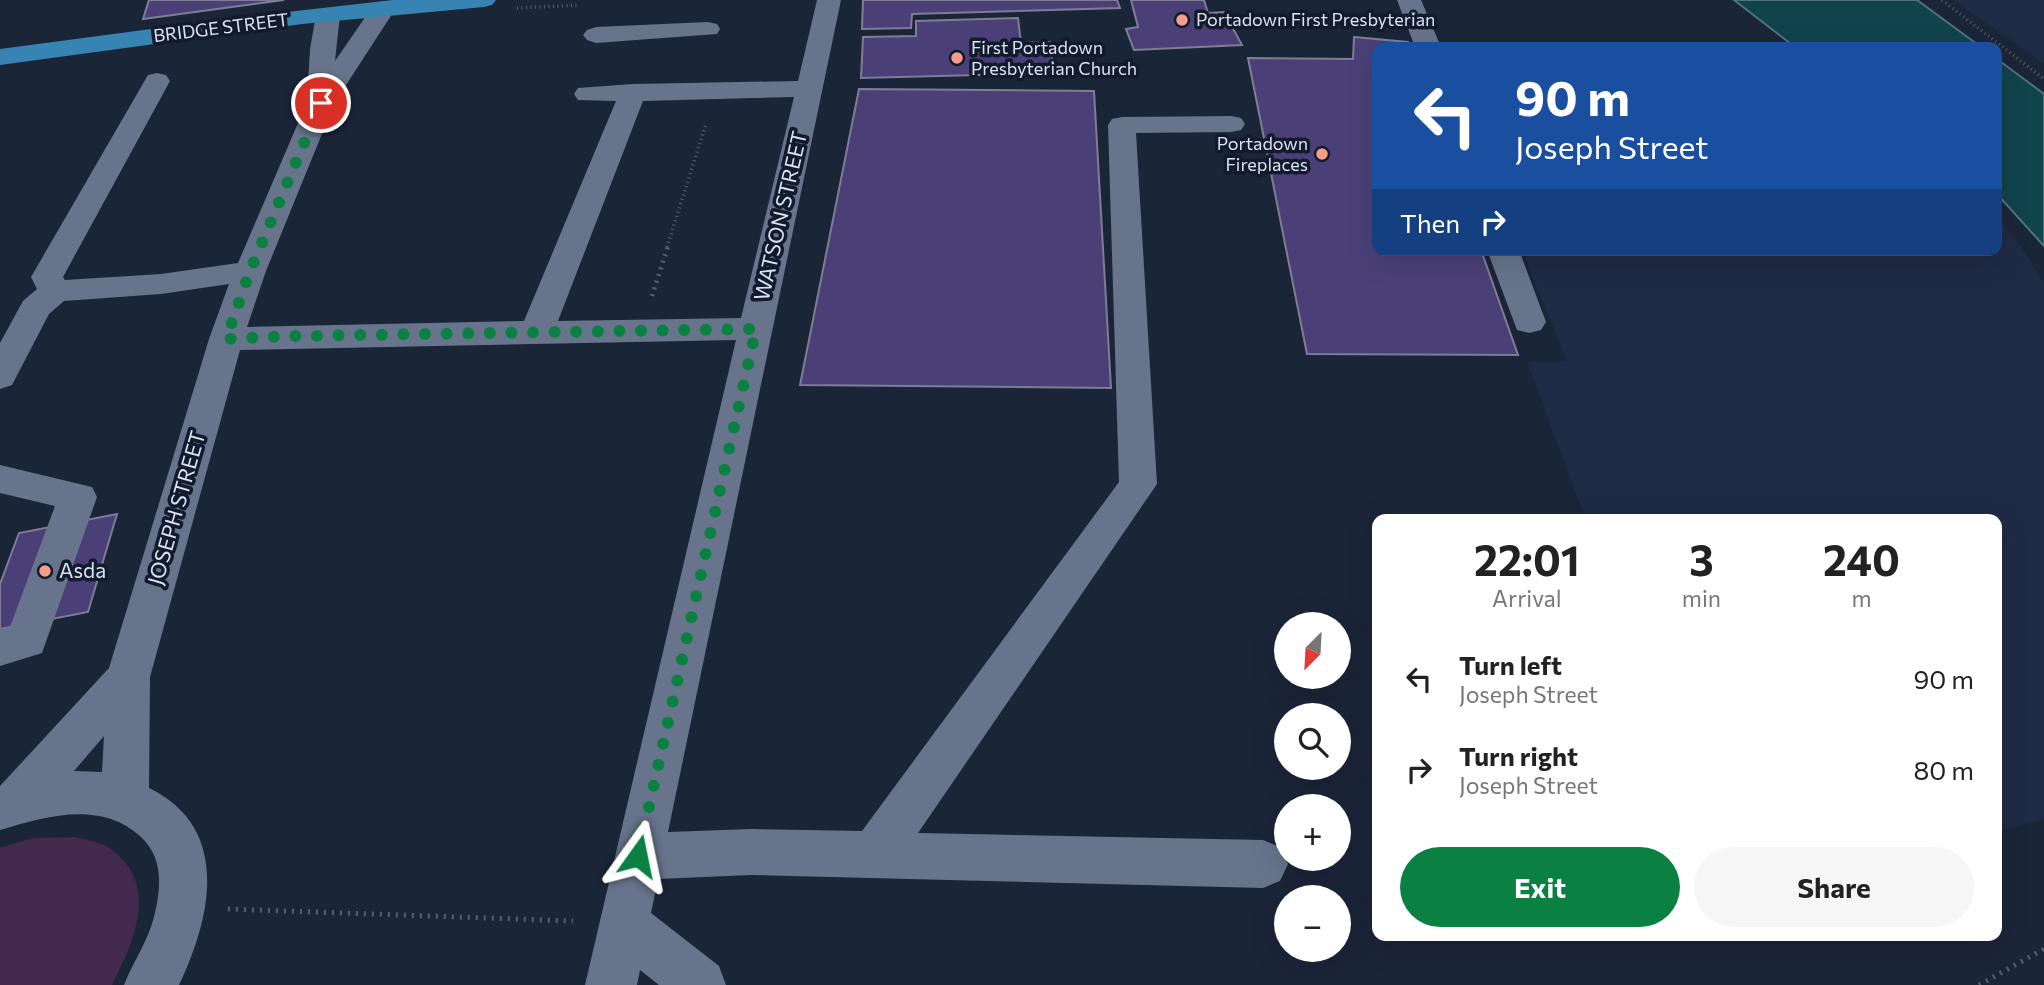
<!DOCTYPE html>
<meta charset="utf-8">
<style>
:root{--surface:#fff;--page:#f6f6f6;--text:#222;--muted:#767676;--accent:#0b8043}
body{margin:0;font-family:Commissioner,sans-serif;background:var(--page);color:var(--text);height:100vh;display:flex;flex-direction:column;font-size:26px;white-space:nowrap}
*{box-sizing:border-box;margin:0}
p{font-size:23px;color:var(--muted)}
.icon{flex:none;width:38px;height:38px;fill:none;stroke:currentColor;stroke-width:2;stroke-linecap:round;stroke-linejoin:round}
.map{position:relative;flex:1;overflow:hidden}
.drawer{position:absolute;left:1372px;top:514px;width:630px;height:427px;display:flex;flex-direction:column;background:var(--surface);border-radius:14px;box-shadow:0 7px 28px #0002}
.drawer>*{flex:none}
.banner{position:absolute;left:1372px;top:42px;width:630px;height:214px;border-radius:14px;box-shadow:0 7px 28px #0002;background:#1a4fa0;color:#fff;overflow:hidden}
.needle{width:46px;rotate:204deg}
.buttons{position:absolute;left:1274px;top:612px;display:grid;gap:14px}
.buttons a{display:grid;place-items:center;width:77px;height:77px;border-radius:50%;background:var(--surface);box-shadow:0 7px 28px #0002;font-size:35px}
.pin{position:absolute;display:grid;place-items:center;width:60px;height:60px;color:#fff;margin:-30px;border:4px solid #fff;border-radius:50%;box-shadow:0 2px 7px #0007}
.me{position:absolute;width:77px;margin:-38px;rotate:12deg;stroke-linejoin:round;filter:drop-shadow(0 0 5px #0008)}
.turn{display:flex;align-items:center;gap:24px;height:147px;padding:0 28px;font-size:32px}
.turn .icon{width:91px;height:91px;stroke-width:2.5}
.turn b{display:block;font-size:49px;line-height:60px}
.then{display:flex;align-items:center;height:66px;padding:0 28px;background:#0003;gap:14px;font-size:26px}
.eta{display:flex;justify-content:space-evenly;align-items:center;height:119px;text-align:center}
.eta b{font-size:42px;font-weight:700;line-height:49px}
.cta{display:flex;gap:14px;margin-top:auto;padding:14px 28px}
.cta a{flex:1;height:80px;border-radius:42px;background:var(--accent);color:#fff;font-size:28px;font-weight:700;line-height:80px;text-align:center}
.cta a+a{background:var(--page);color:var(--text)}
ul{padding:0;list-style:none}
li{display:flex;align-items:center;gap:21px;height:91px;padding:0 28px}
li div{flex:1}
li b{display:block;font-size:26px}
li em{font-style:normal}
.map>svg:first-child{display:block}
.built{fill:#1f2a44}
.green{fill:#42294d}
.water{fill:#11434d;stroke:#4d727e;stroke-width:2}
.building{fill:#4a4077;stroke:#7f7c96;stroke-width:2}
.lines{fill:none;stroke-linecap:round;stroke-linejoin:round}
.path-far2{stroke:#565f71;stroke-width:3.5;stroke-dasharray:1 3.5;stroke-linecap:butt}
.path-far1{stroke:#565f71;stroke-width:4.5;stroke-dasharray:2 5;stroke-linecap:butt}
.path{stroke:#565f71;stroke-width:5;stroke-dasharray:2 6;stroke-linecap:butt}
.minor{fill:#68748c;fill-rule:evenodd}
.major{fill:#3784b2;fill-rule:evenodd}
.route{stroke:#0b8043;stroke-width:12;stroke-dasharray:0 21.6}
.poi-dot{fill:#f49d8b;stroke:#121b2e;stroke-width:2.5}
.labels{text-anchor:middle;stroke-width:7;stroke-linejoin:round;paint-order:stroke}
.far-poi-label{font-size:18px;fill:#dae1ef;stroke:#121b2e;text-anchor:start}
.far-street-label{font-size:18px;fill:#dae1ef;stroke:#121b2e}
.street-label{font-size:21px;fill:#dae1ef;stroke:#121b2e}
.poi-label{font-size:21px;fill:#dae1ef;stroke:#121b2e;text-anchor:start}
</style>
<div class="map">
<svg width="2044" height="985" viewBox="0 0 2044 985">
<rect width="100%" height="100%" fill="#1b2538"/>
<!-- built -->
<path class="built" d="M 1953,0 L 2044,0 L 2044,64 Z
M 1997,215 L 2022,248 L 2044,283 L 2044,819 L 1997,831 L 1997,520 L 1586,520 L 1527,362 L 1567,362 L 1522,250 L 1997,250 Z"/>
<!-- green -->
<path class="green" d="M 75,837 C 86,840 102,842 111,849 C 160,885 134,942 112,985 L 0,985 L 0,848 L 33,838 Z"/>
<!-- water -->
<path class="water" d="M 1734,0 L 1917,0 L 1981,47 L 1795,47 Z
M 1997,59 L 2044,94 L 2044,246 L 1997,194 Z"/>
<!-- building -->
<path class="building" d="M 149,0 L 284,0 L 143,19 Z
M 863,0 L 1117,0 L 1120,8 L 912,14 L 911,28 L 862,29 Z
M 1131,0 L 1204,0 L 1208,13 L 1224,12 L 1242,45 L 1134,50 L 1126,29 L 1138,27 Z
M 1018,18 L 1021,43 L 1050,42 L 1054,73 L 861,78 L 863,37 L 916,36 L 916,21 Z
M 1354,37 L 1408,42 L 1410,47 L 1377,47 L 1377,250 L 1481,250 L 1518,355 L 1307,354 L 1248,58 L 1353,59 Z
M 859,89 L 1094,91 L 1111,388 L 800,385 Z
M 117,514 L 88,612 L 0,629 L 0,584 L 19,533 Z"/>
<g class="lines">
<!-- path-far2 -->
<path class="path-far2" d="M 1942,0 L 2044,79
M 517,8 L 579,5
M 667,247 L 706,124"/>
<!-- path-far1 -->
<path class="path-far1" d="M 652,296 L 668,246"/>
<!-- path -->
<path class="path" d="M 228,909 L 573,921
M 1979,985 L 2044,949"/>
<!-- minor -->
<path class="minor" d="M 817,0 L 841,0 L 668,832 L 751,829 L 862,831 L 1119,482 L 1108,125 L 1112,119 L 1122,117 L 1231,116 L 1241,118 L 1245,124 L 1241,130 L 1231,132 L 1136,133 L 1157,484 L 918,833 L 1263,840 L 1280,847 L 1288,864 L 1280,881 L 1263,888 L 751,875 L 658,879 L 651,913 L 719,966 L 726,985 L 659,985 L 640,970 L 637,985 L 585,985 L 736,340 L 240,350 L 150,677 L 149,788 C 232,828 211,918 179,985 L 124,985 C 133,962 148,941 154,917 C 161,889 164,858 141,837 C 101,800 47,816 0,830 L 0,786 L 109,668 L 209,339 L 229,284 L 161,294 L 64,301 L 49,314 L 12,385 L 0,389 L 0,343 L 23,301 L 37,289 L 31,277 L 148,75 L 157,73 L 166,75 L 170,81 L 63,277 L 65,280 L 161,274 L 238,263 L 307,102 L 310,49 L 316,15 L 319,10 L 328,8 L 337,10 L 340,15 L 335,61 L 375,3 L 384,1 L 393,3 L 396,8 L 335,102 L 266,271 L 247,327 L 524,321 L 616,101 L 578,100 L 574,94 L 578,88 L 633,84 L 798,81 ZM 794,97 L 741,318 L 558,321 L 643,101 ZM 104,736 L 102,772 L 74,771 Z
M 1397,0 L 1421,0 L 1441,47 L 1415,47 Z
M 708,22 L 717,24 L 720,29 L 717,34 L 596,43 L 587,40 L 583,35 L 587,30 L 596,27 Z
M 1487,250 L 1519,250 L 1546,322 L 1541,330 L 1529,333 L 1517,330 Z
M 0,465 L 92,487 L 97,497 L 42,653 L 0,666 L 0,630 L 10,627 L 55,506 L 0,493 Z"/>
<!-- major -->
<path class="major" d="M 393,0 L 496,0 L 492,5 L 484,7 L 302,24 L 0,65 L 0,49 L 242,17 Z"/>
</g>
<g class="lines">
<!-- route -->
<path class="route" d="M 321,103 L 250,271 L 226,339 L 293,336 L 756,329 L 638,856"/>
</g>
<!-- markers -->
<g class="poi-dot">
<circle cx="1182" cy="20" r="7"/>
<circle cx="957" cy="58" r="7"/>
<circle cx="1322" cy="154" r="7"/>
<circle cx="45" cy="571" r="7"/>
</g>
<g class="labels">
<!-- far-poi labels -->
<g class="far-poi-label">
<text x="1196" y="26">Portadown First Presbyterian</text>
<text x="971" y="54">First Portadown<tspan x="971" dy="21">Presbyterian Church</tspan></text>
<text x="1308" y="150" text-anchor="end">Portadown<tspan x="1308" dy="21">Fireplaces</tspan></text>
</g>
<!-- far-street labels -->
<g class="far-street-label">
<text transform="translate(221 28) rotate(-7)" y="6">BRIDGE STREET</text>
</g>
<!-- street labels -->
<g class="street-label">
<text transform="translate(781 216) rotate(-77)" y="7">WATSON STREET</text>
<text transform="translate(177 508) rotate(-74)" y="7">JOSEPH STREET</text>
</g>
<!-- poi labels -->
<g class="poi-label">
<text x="59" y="578">Asda</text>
</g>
</g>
</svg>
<div class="buttons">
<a><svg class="needle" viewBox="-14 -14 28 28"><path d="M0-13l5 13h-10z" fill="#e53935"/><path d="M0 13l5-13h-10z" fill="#767676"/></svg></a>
<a><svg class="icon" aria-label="search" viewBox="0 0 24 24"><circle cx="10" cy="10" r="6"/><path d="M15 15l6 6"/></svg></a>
<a>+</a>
<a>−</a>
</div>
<div class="pin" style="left:321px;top:103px;background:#d93025"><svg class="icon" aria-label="arrive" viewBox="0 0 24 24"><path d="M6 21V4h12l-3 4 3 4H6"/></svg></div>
<svg class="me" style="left:638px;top:856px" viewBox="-20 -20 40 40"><path d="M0-17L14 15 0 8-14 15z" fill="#0b8043" stroke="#fff" stroke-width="4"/></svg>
<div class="banner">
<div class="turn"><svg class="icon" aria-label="left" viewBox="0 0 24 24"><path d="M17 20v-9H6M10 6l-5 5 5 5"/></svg><div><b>90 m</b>Joseph Street</div></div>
<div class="then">Then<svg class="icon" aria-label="right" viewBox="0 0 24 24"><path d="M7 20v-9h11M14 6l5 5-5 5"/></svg></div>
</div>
<section class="drawer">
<div class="eta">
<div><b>22:01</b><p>Arrival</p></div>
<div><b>3</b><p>min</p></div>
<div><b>240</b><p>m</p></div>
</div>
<ul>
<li><svg class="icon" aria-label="left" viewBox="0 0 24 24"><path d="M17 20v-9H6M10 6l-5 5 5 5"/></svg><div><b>Turn left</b><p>Joseph Street</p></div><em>90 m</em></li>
<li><svg class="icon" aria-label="right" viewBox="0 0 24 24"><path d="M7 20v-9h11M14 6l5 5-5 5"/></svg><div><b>Turn right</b><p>Joseph Street</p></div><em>80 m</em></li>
</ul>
<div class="cta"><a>Exit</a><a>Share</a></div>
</section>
</div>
